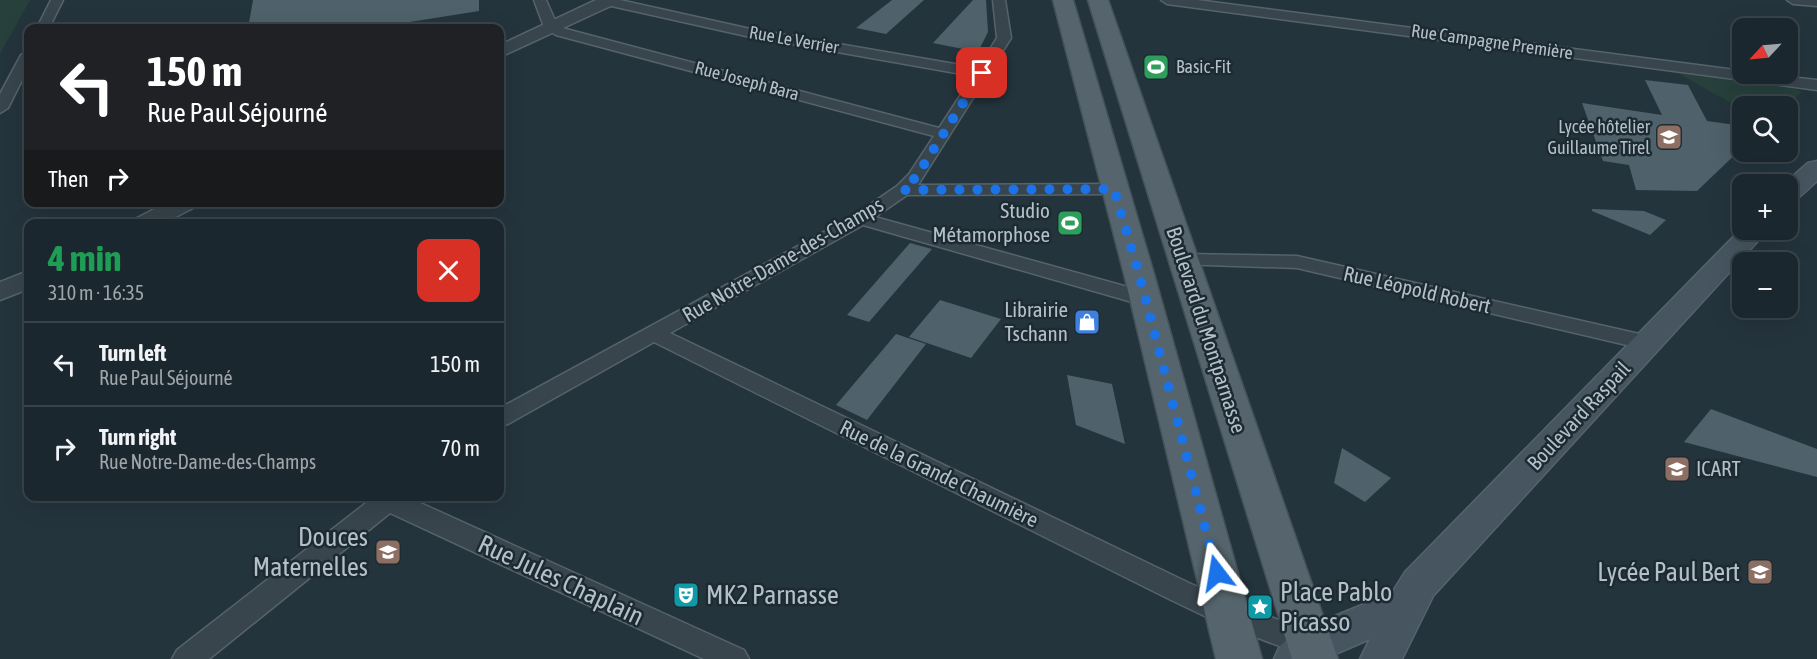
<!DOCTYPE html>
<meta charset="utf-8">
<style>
:root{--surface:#1b272e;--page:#28333a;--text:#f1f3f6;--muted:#a0a5aa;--line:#39444a}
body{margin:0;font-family:"Asap Condensed",sans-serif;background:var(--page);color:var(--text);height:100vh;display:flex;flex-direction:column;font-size:22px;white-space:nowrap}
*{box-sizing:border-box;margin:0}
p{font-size:20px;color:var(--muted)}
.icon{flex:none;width:33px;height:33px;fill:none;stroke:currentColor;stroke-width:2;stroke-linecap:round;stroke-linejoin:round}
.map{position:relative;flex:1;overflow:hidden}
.details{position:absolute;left:24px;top:219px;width:480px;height:282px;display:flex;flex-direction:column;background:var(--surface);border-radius:12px;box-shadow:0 6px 24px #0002,0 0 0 2px var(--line)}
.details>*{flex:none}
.top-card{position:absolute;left:24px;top:24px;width:480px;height:183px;border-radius:12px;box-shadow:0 6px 24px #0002,0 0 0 2px var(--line);background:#202124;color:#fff;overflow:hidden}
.needle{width:39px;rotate:244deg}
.controls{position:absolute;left:1732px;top:18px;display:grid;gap:12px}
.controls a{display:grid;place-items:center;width:66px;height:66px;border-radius:12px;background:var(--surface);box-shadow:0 6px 24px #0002,0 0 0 2px var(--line);font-size:30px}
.pin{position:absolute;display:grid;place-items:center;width:51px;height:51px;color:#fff;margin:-26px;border-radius:12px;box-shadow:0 3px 9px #0006}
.me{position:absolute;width:66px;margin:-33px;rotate:346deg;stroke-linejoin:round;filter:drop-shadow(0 0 4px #0008)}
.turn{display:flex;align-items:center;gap:21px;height:126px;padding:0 24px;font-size:27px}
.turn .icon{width:78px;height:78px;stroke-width:2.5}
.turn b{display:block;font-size:42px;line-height:51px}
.then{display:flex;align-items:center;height:57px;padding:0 24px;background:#0003;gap:12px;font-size:22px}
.round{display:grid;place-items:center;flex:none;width:63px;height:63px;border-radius:12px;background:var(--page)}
.headline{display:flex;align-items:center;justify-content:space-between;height:102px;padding:0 24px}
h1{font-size:36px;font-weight:700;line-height:45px;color:#1e9e55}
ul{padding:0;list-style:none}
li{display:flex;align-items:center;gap:18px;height:84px;padding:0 24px;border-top:2px solid var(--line)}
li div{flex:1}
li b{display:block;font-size:22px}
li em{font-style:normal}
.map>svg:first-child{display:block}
.green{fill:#27403c}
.building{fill:#4f616a}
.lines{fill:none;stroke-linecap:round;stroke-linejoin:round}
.minor-casing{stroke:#56636b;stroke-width:3}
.tertiary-casing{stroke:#56636b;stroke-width:3}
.secondary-casing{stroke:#56636b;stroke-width:3}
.primary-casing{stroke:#445159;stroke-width:3}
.minor{fill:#38454d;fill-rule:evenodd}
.tertiary{fill:#38454d;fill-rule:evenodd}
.secondary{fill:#465560;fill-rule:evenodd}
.primary{fill:#56656d;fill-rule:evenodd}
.route{stroke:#1a73e8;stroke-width:10;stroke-dasharray:0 18}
.labels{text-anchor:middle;stroke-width:5;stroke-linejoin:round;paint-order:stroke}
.far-street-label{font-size:18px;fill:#b3c0c8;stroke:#1d2a32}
.far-poi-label{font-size:18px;fill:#b3c0c8;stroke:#1d2a32;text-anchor:start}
.poi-label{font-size:21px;fill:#b3c0c8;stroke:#1d2a32;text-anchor:end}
.street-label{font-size:21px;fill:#b3c0c8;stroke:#1d2a32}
.near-poi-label{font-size:26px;fill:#b3c0c8;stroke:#1d2a32;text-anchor:end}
.near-street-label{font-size:26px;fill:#b3c0c8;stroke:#1d2a32}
</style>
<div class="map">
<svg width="1817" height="659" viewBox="0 0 1817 659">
<rect width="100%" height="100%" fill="#24343d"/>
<!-- green -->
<path class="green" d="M 0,0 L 30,0 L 0,54 Z
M 1678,73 L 1796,89 L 1802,92 L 1786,106 L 1743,106 L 1743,110 Z"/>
<!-- building -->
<path class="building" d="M 253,0 L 479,0 L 479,11 L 372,28 L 248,28 Z
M 892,0 L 924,0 L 886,34 L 856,28 Z
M 973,0 L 986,0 L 988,32 L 978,52 L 933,43 Z
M 1645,80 L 1688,85 L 1707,121 L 1743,126 L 1743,147 L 1697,191 L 1636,190 L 1629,165 L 1603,161 L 1582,103 L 1662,115 Z
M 1592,209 L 1644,211 L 1666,220 L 1650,235 L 1592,211 Z
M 910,243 L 932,249 L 869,322 L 847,315 Z
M 940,300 L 1001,319 L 971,358 L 909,337 Z
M 896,334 L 926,344 L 867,420 L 836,405 Z
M 1067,375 L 1112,384 L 1125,444 L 1076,425 Z
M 1711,409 L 1817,449 L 1817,477 L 1684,442 Z
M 1342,448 L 1391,478 L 1365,502 L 1334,483 Z"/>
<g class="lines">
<defs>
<path id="minor" d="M 51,0 L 63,0 L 49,28 L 37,28 Z
M 534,0 L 546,0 L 557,25 L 566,29 L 939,128 L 973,76 L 746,36 L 607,5 L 601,1 L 620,0 L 746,28 L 978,68 L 997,38 L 993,0 L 1005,0 L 1011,38 L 918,185 L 1114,184 L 1120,185 L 1123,189 L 1120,193 L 1114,194 L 907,195 L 875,217 L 1153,294 L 1156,299 L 1153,304 L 1146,305 L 1139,304 L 863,225 L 670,333 L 1189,583 L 1237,604 L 1320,636 L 1324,645 L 1320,654 L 1310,658 L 1217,622 L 1169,599 L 654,342 L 508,424 L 500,426 L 500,408 L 855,215 L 897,186 L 909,174 L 934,136 L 556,35 L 544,27 Z
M 1161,0 L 1197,0 L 1743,71 L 1743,74 L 1763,74 L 1817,80 L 1817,90 L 1167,4 Z
M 1787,0 L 1817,0 L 1817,6 L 1793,4 Z
M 28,51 L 28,68 L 8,108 L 0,113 L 0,94 L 21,55 Z
M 1184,254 L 1297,256 L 1648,336 L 1656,338 L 1659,343 L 1656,348 L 1648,350 L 1297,268 L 1177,264 L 1174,260 L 1177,256 Z
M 375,496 L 405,496 L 744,650 L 749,659 L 704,659 L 390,513 L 209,659 L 172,659 L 177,650 Z"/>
<path id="tertiary" d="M 596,0 L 617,0 L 615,4 L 500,57 L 500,45 Z
M 168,202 L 198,202 L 195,207 L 162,224 L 132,224 L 135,219 Z
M 28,271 L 28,289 L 0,300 L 0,282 Z"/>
<path id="secondary" d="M 1817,161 L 1817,181 L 1797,199 L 1788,202 L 1788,184 L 1784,184 L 1808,163 Z
M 1743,227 L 1743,230 L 1768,230 L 1433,596 L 1402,659 L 1360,659 L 1370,639 L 1324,659 L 1274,659 L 1280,646 L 1295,632 L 1392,593 L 1405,572 Z"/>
<path id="primary" d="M 1053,0 L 1073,0 L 1154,274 L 1262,659 L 1216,659 L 1124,274 Z
M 1088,0 L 1108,0 L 1338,659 L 1292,659 Z"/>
</defs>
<!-- minor casing -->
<use href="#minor" class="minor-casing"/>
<!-- tertiary casing -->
<use href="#tertiary" class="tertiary-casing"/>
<!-- secondary casing -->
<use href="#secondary" class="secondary-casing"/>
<!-- primary casing -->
<use href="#primary" class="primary-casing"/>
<!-- minor -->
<use href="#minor" class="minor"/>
<!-- tertiary -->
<use href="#tertiary" class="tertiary"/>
<!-- secondary -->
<use href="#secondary" class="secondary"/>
<!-- primary -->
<use href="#primary" class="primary"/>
</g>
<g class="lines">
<!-- route -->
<path class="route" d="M 982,73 L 916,177 L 903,190 L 1114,189 L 1139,274 L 1217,573"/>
</g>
<!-- icons -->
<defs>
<symbol id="stadium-square" viewBox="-11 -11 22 22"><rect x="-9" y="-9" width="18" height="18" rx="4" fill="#2e9e5b" stroke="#1d2a32"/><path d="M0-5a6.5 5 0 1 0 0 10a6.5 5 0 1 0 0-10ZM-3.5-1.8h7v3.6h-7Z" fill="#fff"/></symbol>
<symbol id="university-square" viewBox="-11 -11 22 22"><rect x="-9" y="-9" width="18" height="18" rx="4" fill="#8d6e63" stroke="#1d2a32"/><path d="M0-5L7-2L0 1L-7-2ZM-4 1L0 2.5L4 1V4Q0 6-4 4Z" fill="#fff"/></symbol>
<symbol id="shop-square" viewBox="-11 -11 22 22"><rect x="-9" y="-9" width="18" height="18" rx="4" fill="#3f7fe0" stroke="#1d2a32"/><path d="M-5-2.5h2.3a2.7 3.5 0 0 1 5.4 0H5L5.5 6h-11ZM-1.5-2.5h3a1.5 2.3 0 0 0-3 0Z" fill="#fff"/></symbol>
<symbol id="school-square" viewBox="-11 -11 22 22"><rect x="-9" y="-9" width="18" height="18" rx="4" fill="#8d6e63" stroke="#1d2a32"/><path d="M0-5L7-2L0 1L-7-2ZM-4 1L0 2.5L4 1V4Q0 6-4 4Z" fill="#fff"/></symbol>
<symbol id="theatre-square" viewBox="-11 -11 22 22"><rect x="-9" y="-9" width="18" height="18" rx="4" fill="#0f9aa8" stroke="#1d2a32"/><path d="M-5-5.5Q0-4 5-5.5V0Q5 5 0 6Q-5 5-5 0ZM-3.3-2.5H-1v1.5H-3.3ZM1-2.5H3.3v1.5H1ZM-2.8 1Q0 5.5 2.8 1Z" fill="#fff"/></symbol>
<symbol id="sight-square" viewBox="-11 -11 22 22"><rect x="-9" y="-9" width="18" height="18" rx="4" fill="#0f9aa8" stroke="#1d2a32"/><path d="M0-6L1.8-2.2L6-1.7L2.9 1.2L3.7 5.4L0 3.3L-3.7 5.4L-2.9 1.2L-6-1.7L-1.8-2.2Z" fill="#fff"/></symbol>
</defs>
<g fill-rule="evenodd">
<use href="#stadium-square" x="1141" y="52" width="30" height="30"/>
<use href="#university-square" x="1654" y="122" width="30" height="30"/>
<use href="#stadium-square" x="1055" y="208" width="30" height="30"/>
<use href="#shop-square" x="1072" y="307" width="30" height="30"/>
<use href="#university-square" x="1662" y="454" width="30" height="30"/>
<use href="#school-square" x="373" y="537" width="30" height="30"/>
<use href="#school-square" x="1745" y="557" width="30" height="30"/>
<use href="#theatre-square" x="671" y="580" width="30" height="30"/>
<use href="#sight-square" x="1245" y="592" width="30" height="30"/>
</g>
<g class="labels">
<!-- far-street labels -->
<g class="far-street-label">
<text transform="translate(794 40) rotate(10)" y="6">Rue Le Verrier</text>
<text transform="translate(1492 42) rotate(8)" y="6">Rue Campagne Première</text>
<text transform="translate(747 81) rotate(15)" y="6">Rue Joseph Bara</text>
</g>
<!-- far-poi labels -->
<g class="far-poi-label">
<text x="1176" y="73">Basic-Fit</text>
<text x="1650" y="133" text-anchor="end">Lycée hôtelier<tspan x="1650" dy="21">Guillaume Tirel</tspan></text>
</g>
<!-- poi labels -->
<g class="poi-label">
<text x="1050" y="218">Studio<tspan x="1050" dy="24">Métamorphose</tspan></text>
<text x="1068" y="317">Librairie<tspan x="1068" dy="24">Tschann</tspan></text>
<text x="1696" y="476" text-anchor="start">ICART</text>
</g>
<!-- street labels -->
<g class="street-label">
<text transform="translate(783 260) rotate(-30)" y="7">Rue Notre-Dame-des-Champs</text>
<text transform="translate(1417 290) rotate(13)" y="7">Rue Léopold Robert</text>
<text transform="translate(1206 330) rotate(72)" y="7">Boulevard du Montparnasse</text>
<text transform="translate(1579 416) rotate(-47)" y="7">Boulevard Raspail</text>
<text transform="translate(939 474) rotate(26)" y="7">Rue de la Grande Chaumière</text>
</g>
<!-- near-poi labels -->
<g class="near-poi-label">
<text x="368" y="546">Douces<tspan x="368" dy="30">Maternelles</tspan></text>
<text x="1740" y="581">Lycée Paul Bert</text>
<text x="1280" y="601" text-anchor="start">Place Pablo<tspan x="1280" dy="30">Picasso</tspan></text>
<text x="706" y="604" text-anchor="start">MK2 Parnasse</text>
</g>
<!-- near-street labels -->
<g class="near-street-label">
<text transform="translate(561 580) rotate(25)" y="9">Rue Jules Chaplain</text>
</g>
</g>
</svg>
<div class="controls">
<a><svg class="needle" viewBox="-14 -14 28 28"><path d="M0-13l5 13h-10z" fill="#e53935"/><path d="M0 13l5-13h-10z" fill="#a0a5aa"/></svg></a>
<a><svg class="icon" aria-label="search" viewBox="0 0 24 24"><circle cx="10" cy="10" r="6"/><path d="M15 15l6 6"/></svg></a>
<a>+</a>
<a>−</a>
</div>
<div class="pin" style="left:982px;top:73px;background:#d93025"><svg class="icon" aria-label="arrive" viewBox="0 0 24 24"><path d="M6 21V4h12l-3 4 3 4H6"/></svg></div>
<svg class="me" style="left:1217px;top:573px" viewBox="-20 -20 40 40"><path d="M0-17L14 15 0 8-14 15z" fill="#1a73e8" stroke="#fff" stroke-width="4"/></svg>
<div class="top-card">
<div class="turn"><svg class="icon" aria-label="left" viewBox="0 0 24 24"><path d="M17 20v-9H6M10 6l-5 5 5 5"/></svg><div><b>150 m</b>Rue Paul Séjourné</div></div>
<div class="then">Then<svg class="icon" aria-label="right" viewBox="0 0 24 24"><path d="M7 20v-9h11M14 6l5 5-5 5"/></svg></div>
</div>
<section class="details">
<div class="headline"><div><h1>4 min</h1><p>310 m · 16:35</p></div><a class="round" style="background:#d93025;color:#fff"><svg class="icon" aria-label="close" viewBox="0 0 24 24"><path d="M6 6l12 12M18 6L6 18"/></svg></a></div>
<ul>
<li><svg class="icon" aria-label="left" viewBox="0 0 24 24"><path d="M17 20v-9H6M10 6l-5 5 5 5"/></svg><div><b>Turn left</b><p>Rue Paul Séjourné</p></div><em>150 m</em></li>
<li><svg class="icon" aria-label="right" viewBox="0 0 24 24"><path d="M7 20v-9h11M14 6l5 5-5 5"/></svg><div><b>Turn right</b><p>Rue Notre-Dame-des-Champs</p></div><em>70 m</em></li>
</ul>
</section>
</div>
